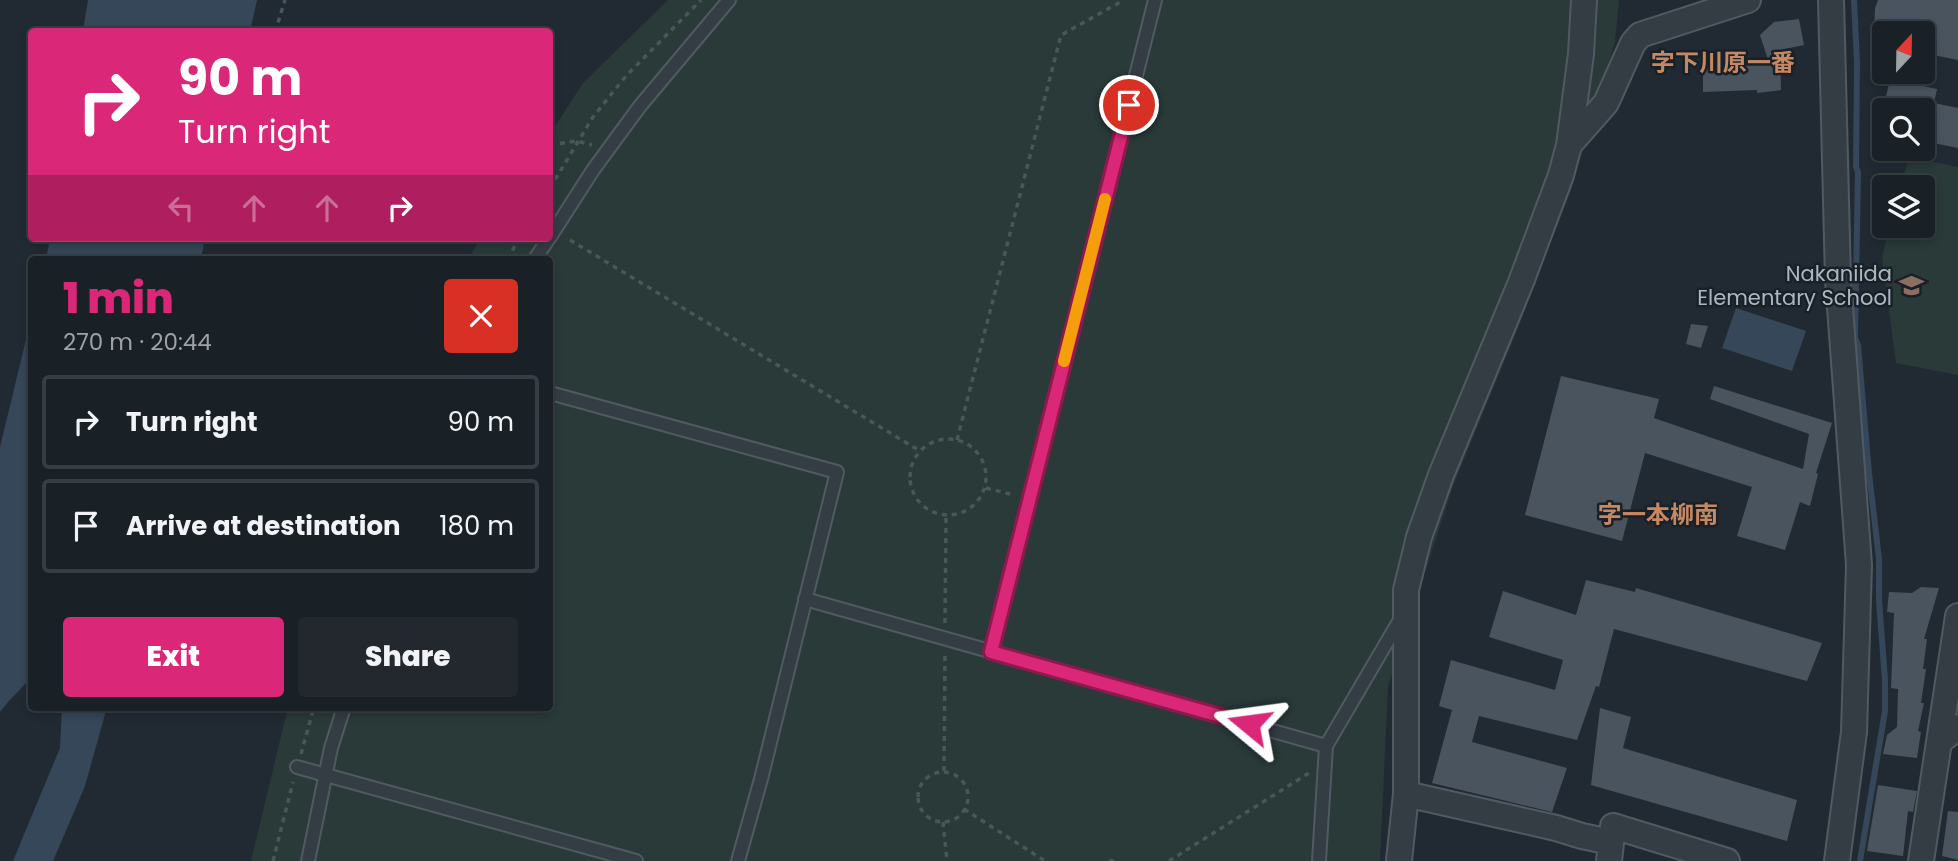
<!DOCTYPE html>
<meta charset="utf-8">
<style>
:root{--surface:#192026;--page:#22282e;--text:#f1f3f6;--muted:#9fa3a7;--line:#373e43;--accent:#db2777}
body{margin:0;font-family:Poppins,"Noto Sans JP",sans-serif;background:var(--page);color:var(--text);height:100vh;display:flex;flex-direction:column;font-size:26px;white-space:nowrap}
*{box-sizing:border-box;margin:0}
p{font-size:23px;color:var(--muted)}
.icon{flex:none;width:38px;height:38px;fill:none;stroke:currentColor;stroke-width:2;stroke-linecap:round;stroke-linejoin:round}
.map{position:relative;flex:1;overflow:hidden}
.side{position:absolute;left:28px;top:256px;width:525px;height:455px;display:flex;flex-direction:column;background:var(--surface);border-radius:7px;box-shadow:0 4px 10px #0003,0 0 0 2px var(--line)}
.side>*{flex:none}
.top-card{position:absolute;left:28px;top:28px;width:525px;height:214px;border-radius:7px;box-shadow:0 4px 10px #0003,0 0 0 2px var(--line);background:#db2777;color:#fff;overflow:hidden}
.needle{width:46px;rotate:22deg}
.buttons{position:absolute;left:1872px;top:21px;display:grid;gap:14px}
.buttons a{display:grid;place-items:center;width:63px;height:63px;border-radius:7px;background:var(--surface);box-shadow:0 4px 10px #0003,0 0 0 2px var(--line);font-size:35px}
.pin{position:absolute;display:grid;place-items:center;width:60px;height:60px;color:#fff;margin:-30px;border:4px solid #fff;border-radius:50%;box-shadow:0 2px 7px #0007}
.me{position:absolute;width:77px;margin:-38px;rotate:286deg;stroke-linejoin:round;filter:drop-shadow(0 0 5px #0008)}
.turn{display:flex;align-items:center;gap:24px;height:147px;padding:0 35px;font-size:32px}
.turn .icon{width:91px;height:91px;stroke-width:2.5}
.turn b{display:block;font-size:49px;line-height:60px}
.lanes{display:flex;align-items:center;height:66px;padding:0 35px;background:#0003;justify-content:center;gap:35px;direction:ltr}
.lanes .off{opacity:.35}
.round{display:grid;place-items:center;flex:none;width:74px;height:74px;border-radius:7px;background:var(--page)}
.overview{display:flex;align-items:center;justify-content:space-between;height:119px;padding:0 35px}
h1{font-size:42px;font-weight:800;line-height:52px;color:var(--accent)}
.action{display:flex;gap:14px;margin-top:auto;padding:14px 35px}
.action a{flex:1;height:80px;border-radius:7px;background:var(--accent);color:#fff;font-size:28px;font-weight:800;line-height:80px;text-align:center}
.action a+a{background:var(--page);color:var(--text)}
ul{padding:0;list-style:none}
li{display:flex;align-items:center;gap:21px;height:94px;margin:0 14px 10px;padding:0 21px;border:4px solid var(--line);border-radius:7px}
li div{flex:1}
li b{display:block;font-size:26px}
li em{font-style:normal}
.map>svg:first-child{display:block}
.green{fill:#293a39}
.water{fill:#364759}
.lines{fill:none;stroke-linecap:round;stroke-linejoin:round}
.stream{stroke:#364759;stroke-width:6}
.building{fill:#49545f}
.service-casing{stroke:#515a62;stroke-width:16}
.minor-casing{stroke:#515a62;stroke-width:28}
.path{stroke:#465859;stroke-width:3.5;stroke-dasharray:5 5;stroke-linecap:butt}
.service{stroke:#343c44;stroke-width:12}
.minor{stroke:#343c44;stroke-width:24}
.route-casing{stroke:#8e194d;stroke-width:18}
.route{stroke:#db2777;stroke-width:12}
.slow{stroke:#f59e0b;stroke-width:12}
.labels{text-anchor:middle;stroke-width:5;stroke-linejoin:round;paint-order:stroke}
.poi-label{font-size:21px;fill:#aeb7c1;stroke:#192128;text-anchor:end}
.quarter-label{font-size:24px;font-weight:bold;fill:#c78763;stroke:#192128}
</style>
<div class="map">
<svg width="1958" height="861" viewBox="0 0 1958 861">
<rect width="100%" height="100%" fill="#212a33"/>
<!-- green -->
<path class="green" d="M 668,0 L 1619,0 L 1615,42 L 1571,190 L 1518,328 L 1453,486 L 1388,686 L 1380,861 L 251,861 L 288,707 L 550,707 L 550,259 L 468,259 L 481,238 L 550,238 L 550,134 L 583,83 Z
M 1909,157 L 1958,167 L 1958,375 L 1896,363 L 1882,257 L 1890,226 L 1923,226 L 1923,187 L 1901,187 Z"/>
<!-- water -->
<path class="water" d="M 88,0 L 257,0 L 250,31 L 83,31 Z
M 50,238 L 205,238 L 201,259 L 46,259 Z
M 1736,308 L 1806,331 L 1792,371 L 1722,348 Z
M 31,319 L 31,678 L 8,702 L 0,712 L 0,447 Z
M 62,707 L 107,707 L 85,786 L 53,861 L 13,861 L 60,748 Z"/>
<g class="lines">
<!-- stream -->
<path class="stream" d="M 1854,0 L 1857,63 L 1856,167 L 1858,172 L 1855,338 L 1858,345 L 1869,473 L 1879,559 L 1879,600 L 1885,680 L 1885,711 L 1860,861"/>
</g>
<!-- building -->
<path class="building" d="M 1878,0 L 1958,0 L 1958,60 L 1923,53 L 1923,33 L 1874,33 L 1875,8 Z
M 1799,19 L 1804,45 L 1780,50 L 1781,90 L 1757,93 L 1757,90 L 1703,92 L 1703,64 L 1769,63 L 1760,35 L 1774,22 Z
M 1890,79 L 1937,89 L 1934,103 L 1958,108 L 1958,148 L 1923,141 L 1923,110 L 1883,110 Z
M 1691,324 L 1708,326 L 1701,348 L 1686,344 Z
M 1561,376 L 1659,399 L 1654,418 L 1803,469 L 1809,434 L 1710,399 L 1714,386 L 1832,423 L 1816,473 L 1818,474 L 1810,506 L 1800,502 L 1785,550 L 1737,536 L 1752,487 L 1645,453 L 1622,541 L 1525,515 Z
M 1586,580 L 1635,592 L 1636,588 L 1822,643 L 1807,681 L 1614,629 L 1599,687 L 1596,686 L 1577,740 L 1479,716 L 1472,742 L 1567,768 L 1552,812 L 1432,783 L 1452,710 L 1439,706 L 1451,660 L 1555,690 L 1563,660 L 1489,637 L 1503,591 L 1576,615 Z
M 1921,587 L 1939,588 L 1924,639 L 1927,639 L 1923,669 L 1926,669 L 1921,703 L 1924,703 L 1918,731 L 1921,732 L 1917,758 L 1883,754 L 1887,735 L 1897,727 L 1898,689 L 1891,688 L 1894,613 L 1887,612 L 1889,592 L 1912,593 Z
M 1600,708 L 1631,717 L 1623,748 L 1797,800 L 1787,841 L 1591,785 Z
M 1878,785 L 1917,791 L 1913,812 L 1908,811 L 1903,856 L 1867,851 Z
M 1948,811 L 1958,812 L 1958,860 L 1942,856 Z"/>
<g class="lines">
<defs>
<path id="service" d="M 550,237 L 593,170 L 640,106 L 729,0
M 535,259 L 549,238
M 550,393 L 837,472 L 761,779 L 738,861
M 805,599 L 1326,746
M 991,652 L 1155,0
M 297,767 L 636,861
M 308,861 L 331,748 L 344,707
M 1319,861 L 1326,746 L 1401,618"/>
<path id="minor" d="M 1831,0 L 1838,280 L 1859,565 L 1854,732 L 1837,861
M 1569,145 L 1606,103 L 1633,43 L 1640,35 L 1748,0
M 1939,742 L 1958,616
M 1406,794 L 1556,828 L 1582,836 L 1610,842
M 1399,861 L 1406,794 L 1406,590 L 1419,537 L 1441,475 L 1521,282 L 1561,175 L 1569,145 L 1581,54 L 1584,0
M 1609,861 L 1613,826 L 1727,861
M 1921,861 L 1939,742 L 1958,727"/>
</defs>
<!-- service casing -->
<use href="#service" class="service-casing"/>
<!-- minor casing -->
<use href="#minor" class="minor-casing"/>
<!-- path -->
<path class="path" d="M 275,32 L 285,0
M 550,145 L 577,141 L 592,145
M 550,188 L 593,117 L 626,76 L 701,0
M 570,240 L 920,451
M 507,259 L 520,238
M910 477a38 38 0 1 1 76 0a38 38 0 1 1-76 0Z
M 957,440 L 1061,35 L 1124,0
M 986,488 L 1014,495
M 945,623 L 946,516
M 301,754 L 314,707
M 944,771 L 945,655
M918 797a25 25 0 1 1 50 0a25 25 0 1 1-50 0Z
M 964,809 L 1045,861
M 943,822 L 947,861
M 273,861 L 293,782
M 1109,861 L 1114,861
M 1169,861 L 1309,773"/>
<!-- service -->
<use href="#service" class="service"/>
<!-- minor -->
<use href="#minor" class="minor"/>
</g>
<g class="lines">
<defs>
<path id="route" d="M 1129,105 L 991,652 L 1249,724"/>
</defs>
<!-- route casing -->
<use href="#route" class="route-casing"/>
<!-- route -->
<use href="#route" class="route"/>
<!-- slow -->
<path class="slow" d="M 1064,361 L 1105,199"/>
</g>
<!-- icons -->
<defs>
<symbol id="school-bare" viewBox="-9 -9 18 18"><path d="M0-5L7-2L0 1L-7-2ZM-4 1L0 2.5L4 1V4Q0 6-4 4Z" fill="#8d6e63" stroke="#192128" stroke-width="2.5" paint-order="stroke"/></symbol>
</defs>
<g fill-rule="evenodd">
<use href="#school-bare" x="1894" y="268" width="35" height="35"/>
</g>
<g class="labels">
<!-- poi labels -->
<g class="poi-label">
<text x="1892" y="281">Nakaniida<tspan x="1892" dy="24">Elementary School</tspan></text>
</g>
<!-- quarter labels -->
<g class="quarter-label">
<text x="1723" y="71">字下川原一番</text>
<text x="1658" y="523">字一本柳南</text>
</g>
</g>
</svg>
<div class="buttons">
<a><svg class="needle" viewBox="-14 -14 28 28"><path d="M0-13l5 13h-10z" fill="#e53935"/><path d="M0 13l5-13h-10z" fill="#9fa3a7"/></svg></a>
<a><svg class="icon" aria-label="search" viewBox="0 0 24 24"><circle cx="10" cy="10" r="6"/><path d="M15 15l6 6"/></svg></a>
<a><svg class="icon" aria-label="layers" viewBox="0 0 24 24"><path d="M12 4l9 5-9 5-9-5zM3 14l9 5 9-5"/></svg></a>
</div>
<div class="pin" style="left:1129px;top:105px;background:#d93025"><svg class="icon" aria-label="arrive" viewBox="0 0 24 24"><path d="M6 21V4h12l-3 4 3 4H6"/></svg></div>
<svg class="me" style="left:1249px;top:724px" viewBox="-20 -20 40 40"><path d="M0-17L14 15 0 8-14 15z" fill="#db2777" stroke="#fff" stroke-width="4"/></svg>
<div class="top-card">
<div class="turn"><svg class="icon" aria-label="right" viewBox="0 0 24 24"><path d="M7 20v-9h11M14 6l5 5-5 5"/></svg><div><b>90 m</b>Turn right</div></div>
<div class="lanes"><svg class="icon off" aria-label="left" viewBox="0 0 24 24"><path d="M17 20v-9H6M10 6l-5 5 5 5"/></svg><svg class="icon off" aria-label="ahead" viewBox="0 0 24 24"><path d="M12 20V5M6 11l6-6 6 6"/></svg><svg class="icon off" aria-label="ahead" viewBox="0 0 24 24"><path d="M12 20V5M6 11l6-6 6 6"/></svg><svg class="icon" aria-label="right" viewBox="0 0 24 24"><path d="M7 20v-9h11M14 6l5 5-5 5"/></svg></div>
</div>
<section class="side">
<div class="overview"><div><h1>1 min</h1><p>270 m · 20:44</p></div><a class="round" style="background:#d93025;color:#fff"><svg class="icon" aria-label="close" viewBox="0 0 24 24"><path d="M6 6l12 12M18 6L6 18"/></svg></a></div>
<ul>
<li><svg class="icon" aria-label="right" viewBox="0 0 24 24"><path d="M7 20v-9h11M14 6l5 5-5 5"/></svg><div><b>Turn right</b></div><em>90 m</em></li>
<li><svg class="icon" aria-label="arrive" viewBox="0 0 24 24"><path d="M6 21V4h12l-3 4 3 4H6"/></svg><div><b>Arrive at destination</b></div><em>180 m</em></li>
</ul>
<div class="action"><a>Exit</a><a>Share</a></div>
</section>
</div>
